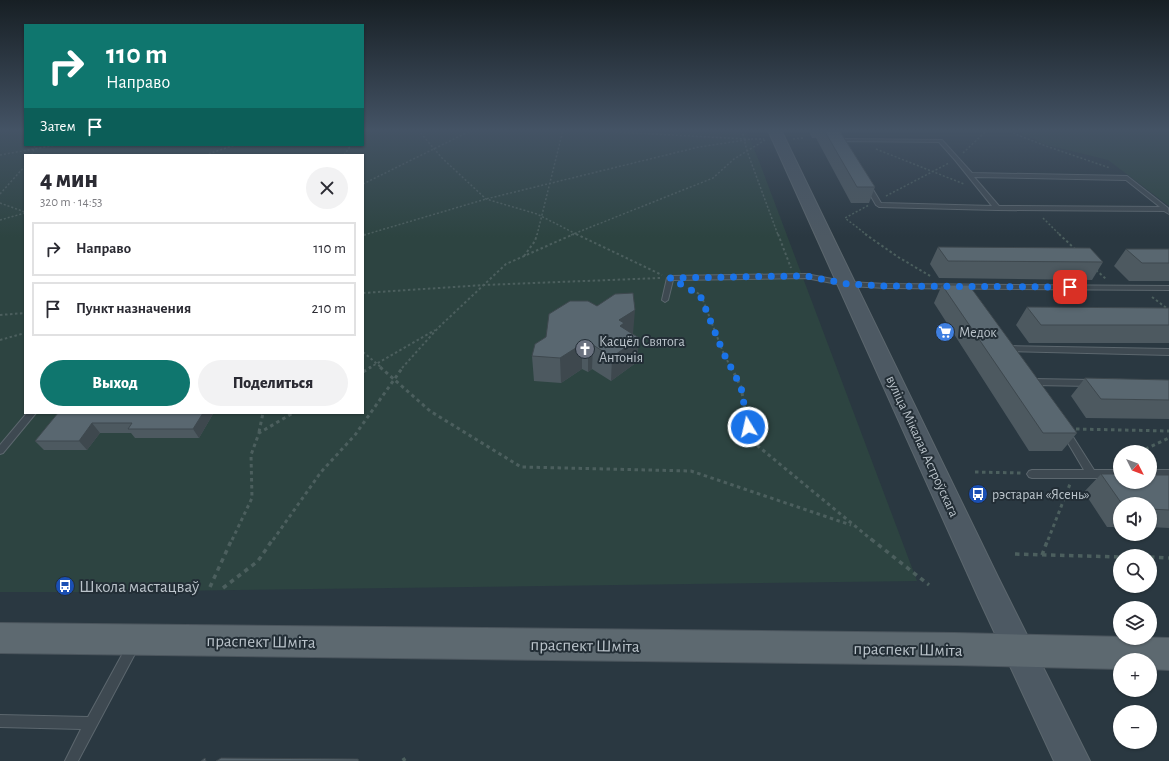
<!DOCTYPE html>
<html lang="ru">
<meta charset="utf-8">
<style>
:root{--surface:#fff;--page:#f2f2f3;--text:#2b2b33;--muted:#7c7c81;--line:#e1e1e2;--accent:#0f766e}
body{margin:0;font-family:"Alegreya Sans",sans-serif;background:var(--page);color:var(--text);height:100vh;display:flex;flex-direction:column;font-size:15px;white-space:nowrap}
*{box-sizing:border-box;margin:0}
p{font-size:13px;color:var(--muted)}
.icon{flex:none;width:22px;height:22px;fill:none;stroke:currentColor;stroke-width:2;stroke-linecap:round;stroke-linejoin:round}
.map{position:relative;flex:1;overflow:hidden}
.side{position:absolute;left:24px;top:154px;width:340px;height:260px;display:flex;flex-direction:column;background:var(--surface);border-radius:0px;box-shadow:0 1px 3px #0004}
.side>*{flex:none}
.guide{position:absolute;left:24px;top:24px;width:340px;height:122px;border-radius:0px;box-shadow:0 1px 3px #0004;background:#0f766e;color:#fff;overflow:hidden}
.needle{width:26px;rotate:132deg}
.fabs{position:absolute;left:1113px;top:445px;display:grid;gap:8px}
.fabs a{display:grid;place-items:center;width:44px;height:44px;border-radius:50%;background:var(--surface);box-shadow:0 1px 3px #0004;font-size:20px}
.pin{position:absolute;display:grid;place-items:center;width:34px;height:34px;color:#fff;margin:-17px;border-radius:8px;box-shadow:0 2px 6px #0006}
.me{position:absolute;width:44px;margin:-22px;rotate:351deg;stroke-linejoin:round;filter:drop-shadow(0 0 3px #0008)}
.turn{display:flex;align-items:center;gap:14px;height:84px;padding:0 16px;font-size:18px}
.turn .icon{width:52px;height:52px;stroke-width:2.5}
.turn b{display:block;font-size:28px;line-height:34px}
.then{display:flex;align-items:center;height:38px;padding:0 16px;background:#0003;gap:8px;font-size:15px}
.round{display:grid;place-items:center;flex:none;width:42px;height:42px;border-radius:21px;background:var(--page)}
.head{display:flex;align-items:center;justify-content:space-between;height:68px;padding:0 16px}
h1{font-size:24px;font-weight:800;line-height:30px}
.action{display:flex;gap:8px;margin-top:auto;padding:8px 16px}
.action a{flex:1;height:46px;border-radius:24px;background:var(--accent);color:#fff;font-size:16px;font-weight:800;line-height:46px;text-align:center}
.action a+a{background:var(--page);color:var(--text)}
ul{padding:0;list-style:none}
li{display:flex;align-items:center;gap:12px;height:54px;margin:0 8px 6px;padding:0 8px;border:2px solid var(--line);border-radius:0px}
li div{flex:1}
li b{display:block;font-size:15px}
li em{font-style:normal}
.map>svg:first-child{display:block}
.green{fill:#2d4441;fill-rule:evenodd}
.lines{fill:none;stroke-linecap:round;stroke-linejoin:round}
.lane-casing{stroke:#5c676e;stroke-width:2}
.secondary-casing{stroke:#5c676e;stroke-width:2}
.primary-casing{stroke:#4b555d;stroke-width:2}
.path-far3{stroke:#4c5f5e;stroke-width:1.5;stroke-dasharray:2 2;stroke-linecap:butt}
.path-far2{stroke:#4c5f5e;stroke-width:2;stroke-dasharray:2.5 2.5;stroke-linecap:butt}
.path-far1{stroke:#4c5f5e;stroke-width:3;stroke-dasharray:3.5 3.5;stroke-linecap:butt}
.path{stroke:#4c5f5e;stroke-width:3.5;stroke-dasharray:4.5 4.5;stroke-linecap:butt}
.lane{fill:#3e4951;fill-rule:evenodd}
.secondary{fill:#4d5963;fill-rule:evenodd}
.primary{fill:#5d6970;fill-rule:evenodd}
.wall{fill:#4d5960}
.shaded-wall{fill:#3e484e}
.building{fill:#596770;stroke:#3e484e}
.route{stroke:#1a73e8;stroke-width:7;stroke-dasharray:0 12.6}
.labels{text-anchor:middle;stroke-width:4;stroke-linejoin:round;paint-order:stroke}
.poi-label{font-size:14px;fill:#bbc4cb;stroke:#232e36;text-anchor:start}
.street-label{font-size:14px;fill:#bbc4cb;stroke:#232e36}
.near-poi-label{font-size:17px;fill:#bbc4cb;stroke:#232e36;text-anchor:start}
.near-street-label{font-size:17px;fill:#bbc4cb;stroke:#232e36}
</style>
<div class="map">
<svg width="1169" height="761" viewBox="0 0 1169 761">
<rect width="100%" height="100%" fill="#2a3841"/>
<!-- green -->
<path class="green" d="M 0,130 L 25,130 L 25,145 L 363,145 L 363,130 L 746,130 L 759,161 L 917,581 L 90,592 L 0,592 ZM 25,155 L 363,155 L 363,413 L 25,413 Z
M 1013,130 L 1169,130 L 1169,206 L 1108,160 L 1047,145 Z"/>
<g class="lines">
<defs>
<path id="lane" d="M 839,139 L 942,140 L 972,173 L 1127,176 L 1168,208 L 1169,214 L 1164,211 L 997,210 L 879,207 L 876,205 L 839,140 ZM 844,141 L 939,142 L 955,160 L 992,206 L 881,203 ZM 974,177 L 1126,180 L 1160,207 L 999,206 Z
M 806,274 L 848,282 L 886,284 L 1169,286 L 1169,290 L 886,288 L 848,286 L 806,278 L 673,280 L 668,300 L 665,302 L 662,300 L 667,278 L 670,276 Z
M 1008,346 L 1169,349 L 1169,355 L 1005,351 L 1004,349 Z
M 1033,379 L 1092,380 L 1096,383 L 1092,386 L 1033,385 L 1029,382 Z
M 27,413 L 36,413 L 3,453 L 0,454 L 0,445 Z
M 1065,428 L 1068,429 L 1094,470 L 1120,470 L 1120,478 L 1032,478 L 1029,477 L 1027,474 L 1029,471 L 1032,470 L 1084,470 L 1061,431 L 1062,429 Z
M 1150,470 L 1169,470 L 1169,478 L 1150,478 Z
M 133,640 L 137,642 L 139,646 L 137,650 L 78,761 L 65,761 L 81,729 L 0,727 L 0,715 L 88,717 L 129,642 Z"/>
<path id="secondary" d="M 768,130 L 781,130 L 998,577 L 1090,761 L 1054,761 L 978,597 Z"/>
<path id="primary" d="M 0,623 L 955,633 L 1169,638 L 1169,670 L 1150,669 L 1150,660 L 1120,660 L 1120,669 L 955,665 L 0,653 Z"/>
</defs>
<!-- lane casing -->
<use href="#lane" class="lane-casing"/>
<!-- secondary casing -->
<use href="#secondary" class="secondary-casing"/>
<!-- primary casing -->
<use href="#primary" class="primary-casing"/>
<!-- path-far3 -->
<path class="path-far3" d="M 418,130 L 442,158 L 486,199 L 537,214 L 578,235
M 580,130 L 746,139
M 742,130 L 747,151 L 778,235
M 1010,130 L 1015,134 L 1046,146 L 1110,168
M 751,139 L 764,139
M 793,139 L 803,138
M 876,149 L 964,184
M 963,153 L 987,130
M 0,155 L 56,145
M 32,155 L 35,145
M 205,155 L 235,145
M 344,155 L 351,145
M 363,184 L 472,130
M 0,194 L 25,166
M 886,196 L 949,163
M 0,203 L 25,212
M 1043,218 L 1060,235
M 0,220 L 25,213
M 364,235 L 486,199 L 699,147 L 752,139
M 537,235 L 563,130
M 571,235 L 713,178 L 734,159 L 765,140
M 867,235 L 845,218 L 869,205"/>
<!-- path-far2 -->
<path class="path-far2" d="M 576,234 L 662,275
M 778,234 L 791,268
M 865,234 L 898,257 L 932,277
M 1059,234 L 1075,249
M 363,235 L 368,234
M 524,256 L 535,241 L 537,234
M 1096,270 L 1106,279
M 688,288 L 701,295 L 723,352 L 731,368
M 363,293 L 484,285 L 660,278
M 1152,297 L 1169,310
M 0,315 L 25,313
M 0,340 L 25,333
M 363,352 L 382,368
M 369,368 L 435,330
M 402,368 L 438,328 L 506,264 L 574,234"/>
<!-- path-far1 -->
<path class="path-far1" d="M 380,367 L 430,411 L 521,467 L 691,471 L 851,525
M 731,367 L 741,387 L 748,427 L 753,442 L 872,540
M 363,372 L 371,367
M 1076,429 L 1169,431
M 259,432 L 263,413
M 1139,452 L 1169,438
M 975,472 L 1021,473
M 232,540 L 252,498 L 251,455 L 259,433 L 293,413
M 273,540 L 321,472 L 355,435 L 403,367
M 1048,540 L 1070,484"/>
<!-- path -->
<path class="path" d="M 871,539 L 929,585
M 1015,554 L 1120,557
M 1042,555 L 1048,539
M 1150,557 L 1169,558
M 210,587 L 232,539
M 223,588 L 258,561 L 273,539
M 403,758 L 405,761"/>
<!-- lane -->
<use href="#lane" class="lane"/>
<!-- secondary -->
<use href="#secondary" class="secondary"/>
<!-- primary -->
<use href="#primary" class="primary"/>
</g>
<!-- wall -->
<path class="wall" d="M 808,130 L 839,130 L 875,187 L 869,203 L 851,203 L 816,138 L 812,138 Z
M 938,247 L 1103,262 L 1092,280 L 939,278 L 930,264 Z
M 1126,249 L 1169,249 L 1169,281 L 1129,281 L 1114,266 Z
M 942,285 L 1077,433 L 1062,451 L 1029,451 L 934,303 Z
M 1027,307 L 1169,308 L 1169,343 L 1029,343 L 1016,325 Z
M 633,334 L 639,338 L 637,362 L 611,381 L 592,369 L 588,372 L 582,369 L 561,383 L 534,381 L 532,356 L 546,337 Z
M 1085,378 L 1169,380 L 1169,419 L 1086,418 L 1071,396 Z
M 58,413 L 213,413 L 213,414 L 199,438 L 135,438 L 131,433 L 100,433 L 87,450 L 44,450 L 35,441 Z
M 1101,474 L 1169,475 L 1169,528 L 1150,527 L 1150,504 L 1120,504 L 1120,527 L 1107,527 L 1084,492 Z"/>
<!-- shaded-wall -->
<path class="shaded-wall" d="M 635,310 L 633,334 L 619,351 L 619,320 Z
M 639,338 L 637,362 L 611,381 L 612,357 Z
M 582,344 L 582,369 L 561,383 L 560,358 Z
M 593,345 L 592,369 L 588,372 L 588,348 Z
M 203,413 L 213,413 L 213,414 L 199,438 L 193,429 Z
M 92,423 L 100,433 L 87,450 L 79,441 Z"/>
<!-- building -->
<path class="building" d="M 824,130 L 839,130 L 875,187 L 857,187 Z
M 938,247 L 1090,248 L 1103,262 L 948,261 Z
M 1126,249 L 1169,249 L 1169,263 L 1142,263 Z
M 942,285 L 969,285 L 1077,433 L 1043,433 Z
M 633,293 L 635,310 L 619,320 L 624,323 L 620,326 L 639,338 L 612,357 L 593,345 L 588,348 L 582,344 L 560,358 L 532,356 L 535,344 L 546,337 L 549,314 L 570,301 L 588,301 L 597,306 L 615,294 Z
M 1027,307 L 1169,308 L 1169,325 L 1041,325 Z
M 1085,378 L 1169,380 L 1169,400 L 1101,399 Z
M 58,413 L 203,413 L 193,429 L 128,429 L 132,423 L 92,423 L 79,441 L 35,441 Z
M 1101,474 L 1120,474 L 1120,482 L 1150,482 L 1150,475 L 1169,475 L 1169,510 L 1150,509 L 1150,504 L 1122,504 Z
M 205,758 L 206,761 L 201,761 Z
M 221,758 L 358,759 L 359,761 L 216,761 Z"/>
<!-- sky -->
<linearGradient id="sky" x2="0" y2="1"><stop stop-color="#171f24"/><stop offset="0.55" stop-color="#445365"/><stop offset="1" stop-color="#445365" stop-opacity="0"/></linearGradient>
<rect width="1169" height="237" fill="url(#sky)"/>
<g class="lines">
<!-- route -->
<path class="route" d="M 748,427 L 741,387 L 723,352 L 700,295 L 670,278 L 794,276 L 806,276 L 848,284 L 886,286 L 1070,287"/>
</g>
<!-- icons -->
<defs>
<symbol id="supermarket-disc" viewBox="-11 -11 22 22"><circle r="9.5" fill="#3f7fe0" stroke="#232e36"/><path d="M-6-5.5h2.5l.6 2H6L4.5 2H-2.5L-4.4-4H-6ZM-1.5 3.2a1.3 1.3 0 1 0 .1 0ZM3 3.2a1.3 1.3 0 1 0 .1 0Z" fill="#fff"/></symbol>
<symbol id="church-disc" viewBox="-11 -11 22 22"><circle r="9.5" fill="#6b7280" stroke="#232e36"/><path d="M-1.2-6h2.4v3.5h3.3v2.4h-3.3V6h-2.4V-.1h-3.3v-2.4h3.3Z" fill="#fff"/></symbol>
<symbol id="bus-disc" viewBox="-11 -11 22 22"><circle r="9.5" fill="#1a4fb4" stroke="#232e36"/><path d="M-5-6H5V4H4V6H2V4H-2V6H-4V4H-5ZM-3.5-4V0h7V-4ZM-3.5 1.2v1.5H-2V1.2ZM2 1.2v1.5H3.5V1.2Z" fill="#fff"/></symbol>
</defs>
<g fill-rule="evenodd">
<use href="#supermarket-disc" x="934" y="321" width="22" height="22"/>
<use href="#church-disc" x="574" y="338" width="22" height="22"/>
<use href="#bus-disc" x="967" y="483" width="22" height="22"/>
<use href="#bus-disc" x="54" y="575" width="22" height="22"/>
</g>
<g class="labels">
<!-- poi labels -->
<g class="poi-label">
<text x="959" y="337">Медок</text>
<text x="599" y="346">Касцёл Святога<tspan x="599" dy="16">Антонія</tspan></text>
<text x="992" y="499">рэстаран «Ясень»</text>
</g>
<!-- street labels -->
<g class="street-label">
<text transform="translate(923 446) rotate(65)" y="5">вуліца Мікалая Астроўскага</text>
</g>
<!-- near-poi labels -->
<g class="near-poi-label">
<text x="79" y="592">Школа мастацваў</text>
</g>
<!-- near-street labels -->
<g class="near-street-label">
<text transform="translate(261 641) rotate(1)" y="6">праспект Шміта</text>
<text transform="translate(585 645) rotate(1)" y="6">праспект Шміта</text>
<text transform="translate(908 649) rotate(1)" y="6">праспект Шміта</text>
</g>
</g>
</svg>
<div class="fabs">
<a><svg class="needle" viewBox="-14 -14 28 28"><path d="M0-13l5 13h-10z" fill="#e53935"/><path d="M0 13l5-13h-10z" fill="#7c7c81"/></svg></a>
<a><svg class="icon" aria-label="sound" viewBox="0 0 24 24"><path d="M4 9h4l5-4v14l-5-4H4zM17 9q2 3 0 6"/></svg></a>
<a><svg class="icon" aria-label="search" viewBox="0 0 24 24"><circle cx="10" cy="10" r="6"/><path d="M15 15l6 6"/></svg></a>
<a><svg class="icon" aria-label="layers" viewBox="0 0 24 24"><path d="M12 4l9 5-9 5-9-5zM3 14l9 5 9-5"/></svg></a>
<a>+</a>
<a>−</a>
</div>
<div class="pin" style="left:1070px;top:287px;background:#d93025"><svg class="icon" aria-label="arrive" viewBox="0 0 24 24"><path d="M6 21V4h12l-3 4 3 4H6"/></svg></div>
<svg class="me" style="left:748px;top:427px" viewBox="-20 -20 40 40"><circle r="17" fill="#1a73e8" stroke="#fff" stroke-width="3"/><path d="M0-11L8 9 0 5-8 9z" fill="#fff"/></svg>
<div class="guide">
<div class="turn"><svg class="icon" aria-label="right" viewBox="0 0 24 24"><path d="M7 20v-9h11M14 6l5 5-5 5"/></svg><div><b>110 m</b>Направо</div></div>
<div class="then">Затем<svg class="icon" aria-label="arrive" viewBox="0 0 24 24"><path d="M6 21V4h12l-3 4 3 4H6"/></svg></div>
</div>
<section class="side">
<div class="head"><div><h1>4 мин</h1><p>320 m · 14:53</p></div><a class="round"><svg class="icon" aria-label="close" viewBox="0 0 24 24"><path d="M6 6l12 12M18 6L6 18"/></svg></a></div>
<ul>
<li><svg class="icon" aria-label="right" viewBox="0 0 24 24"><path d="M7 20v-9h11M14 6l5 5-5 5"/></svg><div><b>Направо</b></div><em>110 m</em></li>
<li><svg class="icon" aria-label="arrive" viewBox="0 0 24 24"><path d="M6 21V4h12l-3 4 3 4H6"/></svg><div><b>Пункт назначения</b></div><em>210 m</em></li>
</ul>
<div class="action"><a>Выход</a><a>Поделиться</a></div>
</section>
</div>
